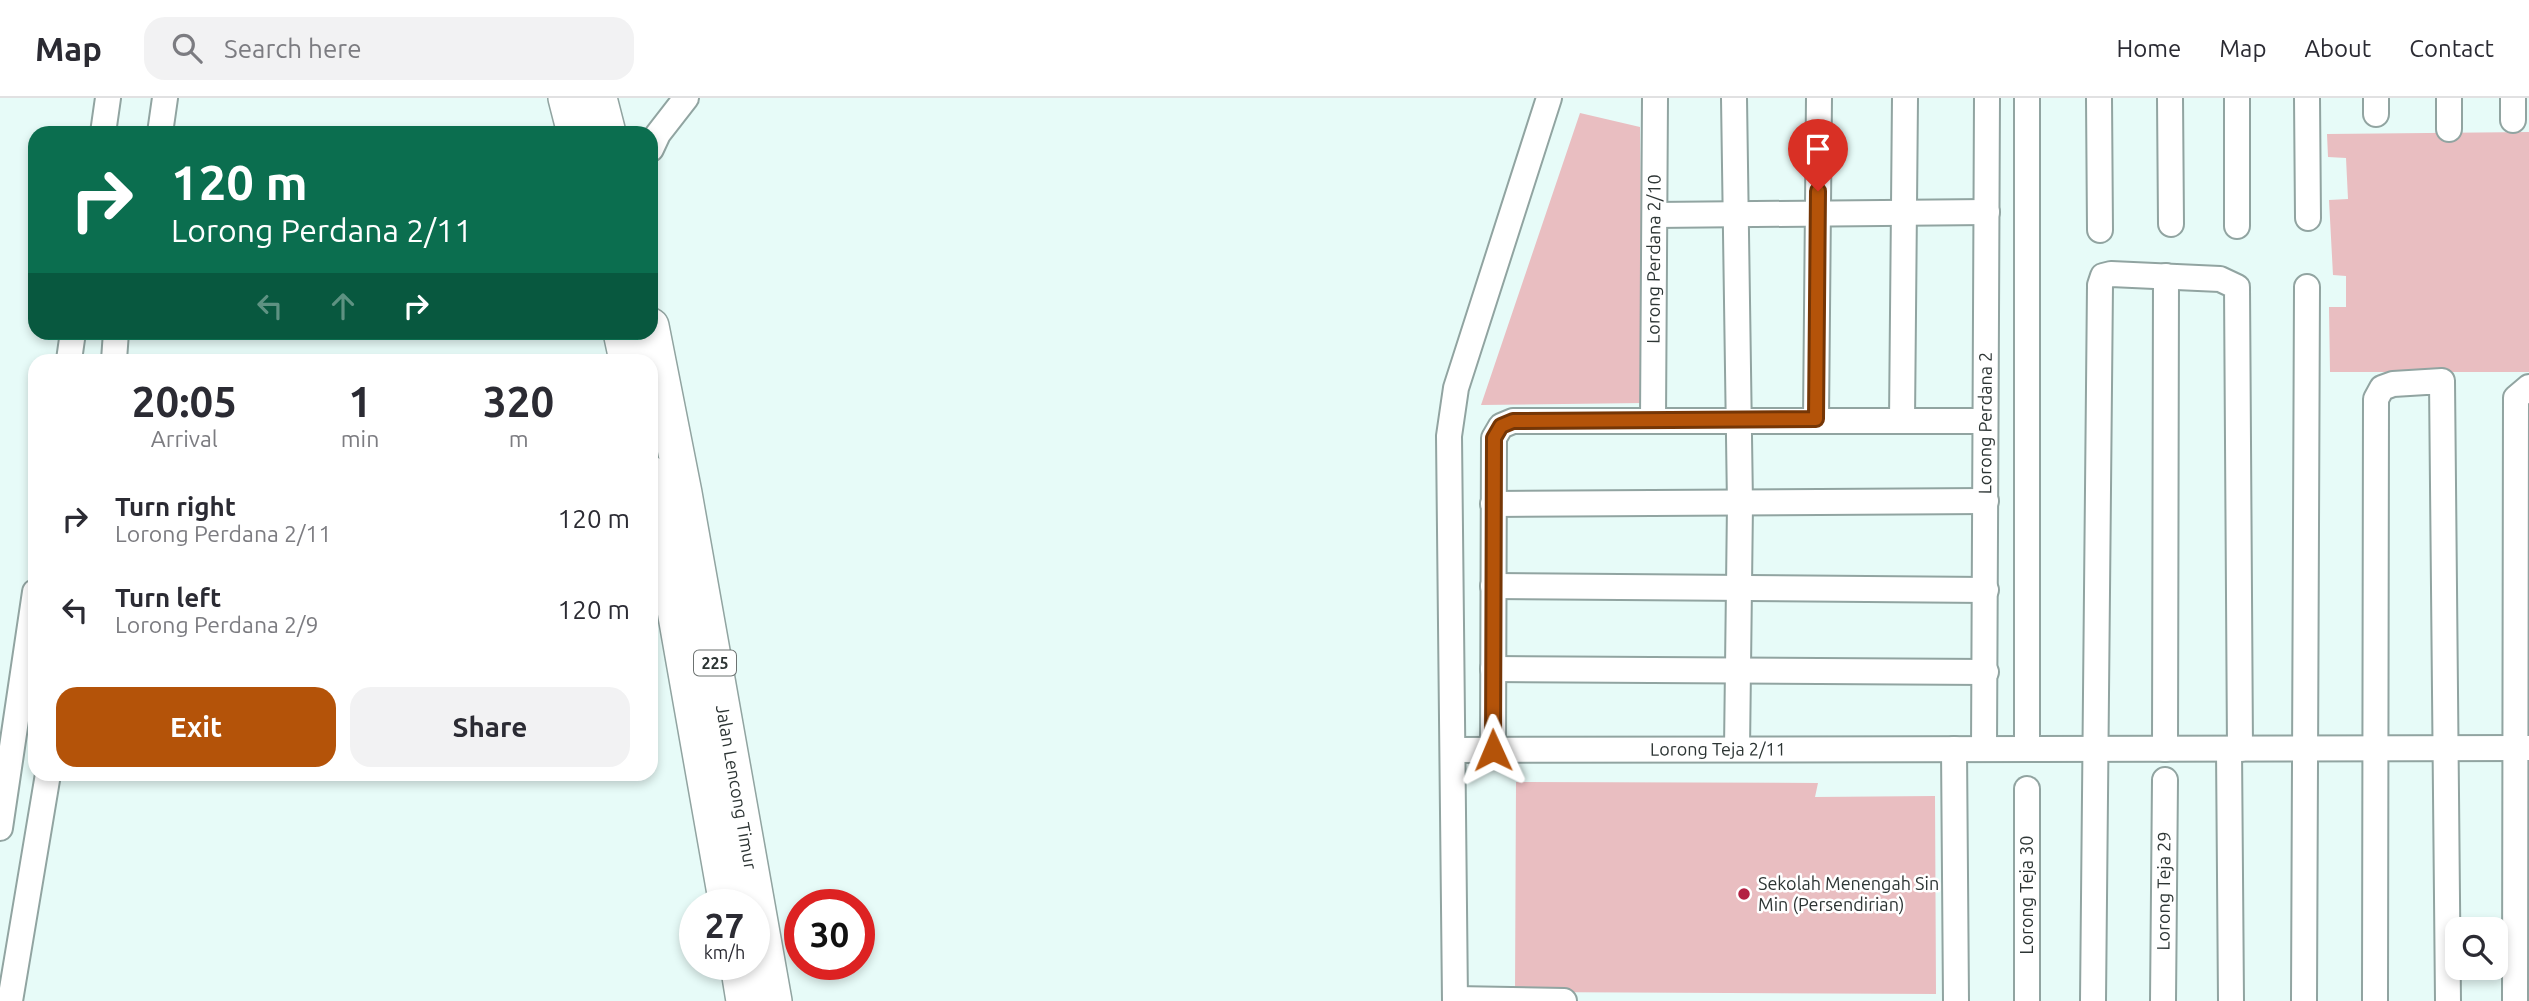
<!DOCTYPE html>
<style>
:root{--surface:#fff;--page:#f2f2f3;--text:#2b2b33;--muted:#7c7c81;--line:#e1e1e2;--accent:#b45309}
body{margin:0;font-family:Ubuntu,sans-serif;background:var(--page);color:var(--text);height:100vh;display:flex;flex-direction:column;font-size:26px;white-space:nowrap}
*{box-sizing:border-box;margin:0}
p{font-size:23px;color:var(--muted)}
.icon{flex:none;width:38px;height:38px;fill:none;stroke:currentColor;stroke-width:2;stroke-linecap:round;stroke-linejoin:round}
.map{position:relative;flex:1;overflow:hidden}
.sheet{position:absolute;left:28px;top:256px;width:630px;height:427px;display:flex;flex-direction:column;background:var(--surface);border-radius:21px;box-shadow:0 4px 10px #0003}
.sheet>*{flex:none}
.banner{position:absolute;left:28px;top:28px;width:630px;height:214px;border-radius:21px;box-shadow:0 4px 10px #0003;background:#0b6e4f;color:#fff;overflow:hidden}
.controls{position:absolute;left:2445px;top:819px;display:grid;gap:14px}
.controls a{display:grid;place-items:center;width:63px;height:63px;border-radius:14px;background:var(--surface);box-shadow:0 4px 10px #0003;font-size:35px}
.speed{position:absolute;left:679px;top:791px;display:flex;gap:14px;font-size:35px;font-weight:700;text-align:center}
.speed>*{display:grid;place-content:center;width:91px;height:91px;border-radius:50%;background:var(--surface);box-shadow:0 4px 10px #0003;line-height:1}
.speed small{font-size:18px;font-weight:400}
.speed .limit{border:10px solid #d22;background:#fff;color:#111}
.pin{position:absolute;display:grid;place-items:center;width:60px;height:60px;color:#fff;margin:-72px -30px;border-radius:50% 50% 50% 0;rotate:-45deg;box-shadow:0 0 7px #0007}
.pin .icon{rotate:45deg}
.me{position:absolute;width:77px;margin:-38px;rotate:359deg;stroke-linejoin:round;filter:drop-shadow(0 0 5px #0008)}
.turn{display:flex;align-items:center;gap:24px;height:147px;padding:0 28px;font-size:32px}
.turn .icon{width:91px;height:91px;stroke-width:2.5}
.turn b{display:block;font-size:49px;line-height:60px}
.lanes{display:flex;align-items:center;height:66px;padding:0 28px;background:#0003;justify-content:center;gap:35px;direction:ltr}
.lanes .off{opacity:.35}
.eta{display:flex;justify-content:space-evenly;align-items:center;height:119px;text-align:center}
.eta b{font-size:42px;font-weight:600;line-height:49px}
.primary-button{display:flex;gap:14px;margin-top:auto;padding:14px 28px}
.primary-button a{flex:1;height:80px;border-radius:21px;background:var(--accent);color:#fff;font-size:28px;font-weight:600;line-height:80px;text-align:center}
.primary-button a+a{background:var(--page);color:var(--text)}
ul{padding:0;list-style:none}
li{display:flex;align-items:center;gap:21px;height:91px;padding:0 28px}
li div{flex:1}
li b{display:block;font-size:26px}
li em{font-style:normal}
header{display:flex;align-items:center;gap:42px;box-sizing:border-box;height:98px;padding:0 35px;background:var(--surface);border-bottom:2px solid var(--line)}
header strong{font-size:33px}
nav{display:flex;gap:38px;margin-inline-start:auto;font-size:24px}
.search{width:490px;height:63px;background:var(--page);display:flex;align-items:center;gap:18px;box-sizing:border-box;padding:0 24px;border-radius:21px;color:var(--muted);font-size:26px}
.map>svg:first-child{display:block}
.green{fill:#e9bec1}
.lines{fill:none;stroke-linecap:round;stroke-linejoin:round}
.minor-casing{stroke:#91a4a1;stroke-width:28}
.highway-casing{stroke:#91a4a1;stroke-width:38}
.minor{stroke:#fff;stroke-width:24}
.highway{stroke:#fff;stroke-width:35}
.route-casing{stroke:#753606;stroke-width:18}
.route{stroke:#b45309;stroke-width:12}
.poi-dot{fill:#b32143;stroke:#fff;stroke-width:2.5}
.labels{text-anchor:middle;stroke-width:5;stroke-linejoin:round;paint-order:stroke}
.shield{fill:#fff;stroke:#6c7271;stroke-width:2}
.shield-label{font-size:16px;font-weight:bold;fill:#2d3534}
.street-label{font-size:18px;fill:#2d3534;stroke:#fff}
.poi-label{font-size:18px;fill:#2d3534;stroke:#fff;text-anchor:start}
</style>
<header>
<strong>Map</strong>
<div class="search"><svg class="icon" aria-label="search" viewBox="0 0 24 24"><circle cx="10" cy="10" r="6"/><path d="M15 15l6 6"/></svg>Search here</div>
<nav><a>Home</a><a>Map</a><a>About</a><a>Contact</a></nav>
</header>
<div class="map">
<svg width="2529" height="903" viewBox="0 0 2529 903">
<rect width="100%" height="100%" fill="#e7fbf8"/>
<!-- green -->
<path class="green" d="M 1580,15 L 1640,29 L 1643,305 L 1481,307 Z
M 2529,34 L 2529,274 L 2330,274 L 2329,209 L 2346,209 L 2346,178 L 2333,177 L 2329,102 L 2348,101 L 2346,60 L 2328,59 L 2327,36 Z
M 1516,684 L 1818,685 L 1815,699 L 1935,698 L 1936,896 L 1515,894 Z"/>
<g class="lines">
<defs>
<g id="minor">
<path d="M 1734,0 L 1740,406 L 1737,651"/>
<path d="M 2027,0 L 2027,651"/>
<path d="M 2099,0 L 2100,132"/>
<path d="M 2170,0 L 2171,126"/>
<path d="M 2237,0 L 2237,128"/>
<path d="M 2307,0 L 2308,120"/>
<path d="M 2449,0 L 2449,31"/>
<path d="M 2513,0 L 2513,22"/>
<path d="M 2376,16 L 2376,0"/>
<path d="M 103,35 L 108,0"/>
<path d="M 160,35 L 165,0"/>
<path d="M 651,51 L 658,36 L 686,0"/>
<path d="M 1655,117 L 1987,114"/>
<path d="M 69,262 L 73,234"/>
<path d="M 114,262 L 116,234"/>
<path d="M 1816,321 L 1819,0"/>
<path id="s1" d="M 1653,322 L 1655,0"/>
<path d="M 1902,323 L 1905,0"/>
<path d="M 1493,406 L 1986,403"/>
<path d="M 1493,488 L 1986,492"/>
<path d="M 1493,571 L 1986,574"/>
<path d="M 1954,651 L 1956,903"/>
<path id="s2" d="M 1984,651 L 1987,0"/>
<path d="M 2165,651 L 2166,178"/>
<path d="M 2229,651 L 2231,903"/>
<path id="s3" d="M 1454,652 L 2529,650"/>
<path d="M 1493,652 L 1494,340 L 1501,328 L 1513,323 L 1985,323"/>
<path d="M 0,730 L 35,494"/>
<path d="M 1455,901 L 1564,903"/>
<path d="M 10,903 L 48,676"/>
<path d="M 1455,903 L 1449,338 L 1456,290 L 1549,0"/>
<path d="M 2027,903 L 2027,691"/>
<path d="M 2093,903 L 2100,187 L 2103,178 L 2111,176 L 2220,181 L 2237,189 L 2240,651"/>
<path id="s4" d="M 2163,903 L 2165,682"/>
<path d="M 2304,903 L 2307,189"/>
<path d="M 2375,903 L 2376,301 L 2382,290 L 2393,286 L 2442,283 L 2448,903"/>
<path d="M 2515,903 L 2516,300 L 2529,289"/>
</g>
<g id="highway">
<path d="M 566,0 L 575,35"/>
<path d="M 599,0 L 608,35"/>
<path id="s5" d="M 651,228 L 684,395 L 774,903"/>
<path d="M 621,234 L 627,262"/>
<path d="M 651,376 L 727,807"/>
<path d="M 738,866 L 744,903"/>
</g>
</defs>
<!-- minor casing -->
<use href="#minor" class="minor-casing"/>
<!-- highway casing -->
<use href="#highway" class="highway-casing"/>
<!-- minor -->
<use href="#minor" class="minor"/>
<!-- highway -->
<use href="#highway" class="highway"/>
</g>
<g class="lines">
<defs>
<path id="route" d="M 1493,652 L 1494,340 L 1501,328 L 1513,323 L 1816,321 L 1818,93"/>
</defs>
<!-- route casing -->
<use href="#route" class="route-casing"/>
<!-- route -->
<use href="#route" class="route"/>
</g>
<!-- markers -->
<circle class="poi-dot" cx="1744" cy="796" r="7"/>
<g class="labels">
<!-- shield labels -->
<rect class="shield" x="694" y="552.5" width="42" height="25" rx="5"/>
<g class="shield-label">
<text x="715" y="571">225</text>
</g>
<!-- street labels -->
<g class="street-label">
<text dy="6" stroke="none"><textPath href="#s1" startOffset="161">Lorong Perdana 2/10</textPath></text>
<text dy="6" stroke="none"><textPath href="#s2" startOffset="326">Lorong Perdana 2</textPath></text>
<text dy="6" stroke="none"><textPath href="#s3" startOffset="264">Lorong Teja 2/11</textPath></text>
<text dy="6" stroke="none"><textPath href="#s5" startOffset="469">Jalan Lencong Timur</textPath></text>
<text dy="6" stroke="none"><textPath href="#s4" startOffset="110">Lorong Teja 29</textPath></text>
<text transform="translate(2027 797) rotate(-90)" y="6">Lorong Teja 30</text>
</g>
<!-- poi labels -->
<g class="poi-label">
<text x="1758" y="792">Sekolah Menengah Sin<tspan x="1758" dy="21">Min (Persendirian)</tspan></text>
</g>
</g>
</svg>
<div class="controls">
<a><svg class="icon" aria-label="search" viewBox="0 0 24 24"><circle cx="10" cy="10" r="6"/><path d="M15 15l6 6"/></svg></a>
</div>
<div class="speed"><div>27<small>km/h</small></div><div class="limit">30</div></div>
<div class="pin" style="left:1818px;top:93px;background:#d93025"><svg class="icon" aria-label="arrive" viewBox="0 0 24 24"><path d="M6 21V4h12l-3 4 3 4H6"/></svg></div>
<svg class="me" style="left:1493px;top:652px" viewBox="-20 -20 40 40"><path d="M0-17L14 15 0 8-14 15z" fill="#b45309" stroke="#fff" stroke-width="4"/></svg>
<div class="banner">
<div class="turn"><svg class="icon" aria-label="right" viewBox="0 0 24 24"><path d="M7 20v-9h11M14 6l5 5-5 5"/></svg><div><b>120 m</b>Lorong Perdana 2/11</div></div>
<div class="lanes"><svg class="icon off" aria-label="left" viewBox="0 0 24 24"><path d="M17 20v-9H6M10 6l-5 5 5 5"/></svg><svg class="icon off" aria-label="ahead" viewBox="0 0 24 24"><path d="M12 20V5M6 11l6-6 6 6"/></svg><svg class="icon" aria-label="right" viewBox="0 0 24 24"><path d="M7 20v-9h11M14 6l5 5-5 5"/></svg></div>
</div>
<section class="sheet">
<div class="eta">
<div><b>20:05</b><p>Arrival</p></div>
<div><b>1</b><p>min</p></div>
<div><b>320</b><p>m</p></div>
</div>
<ul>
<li><svg class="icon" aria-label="right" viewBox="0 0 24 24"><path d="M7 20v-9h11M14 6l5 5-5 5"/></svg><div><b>Turn right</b><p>Lorong Perdana 2/11</p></div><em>120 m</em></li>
<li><svg class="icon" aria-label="left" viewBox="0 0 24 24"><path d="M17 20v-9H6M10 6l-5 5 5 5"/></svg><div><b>Turn left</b><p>Lorong Perdana 2/9</p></div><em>120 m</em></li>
</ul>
<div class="primary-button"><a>Exit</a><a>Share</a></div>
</section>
</div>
